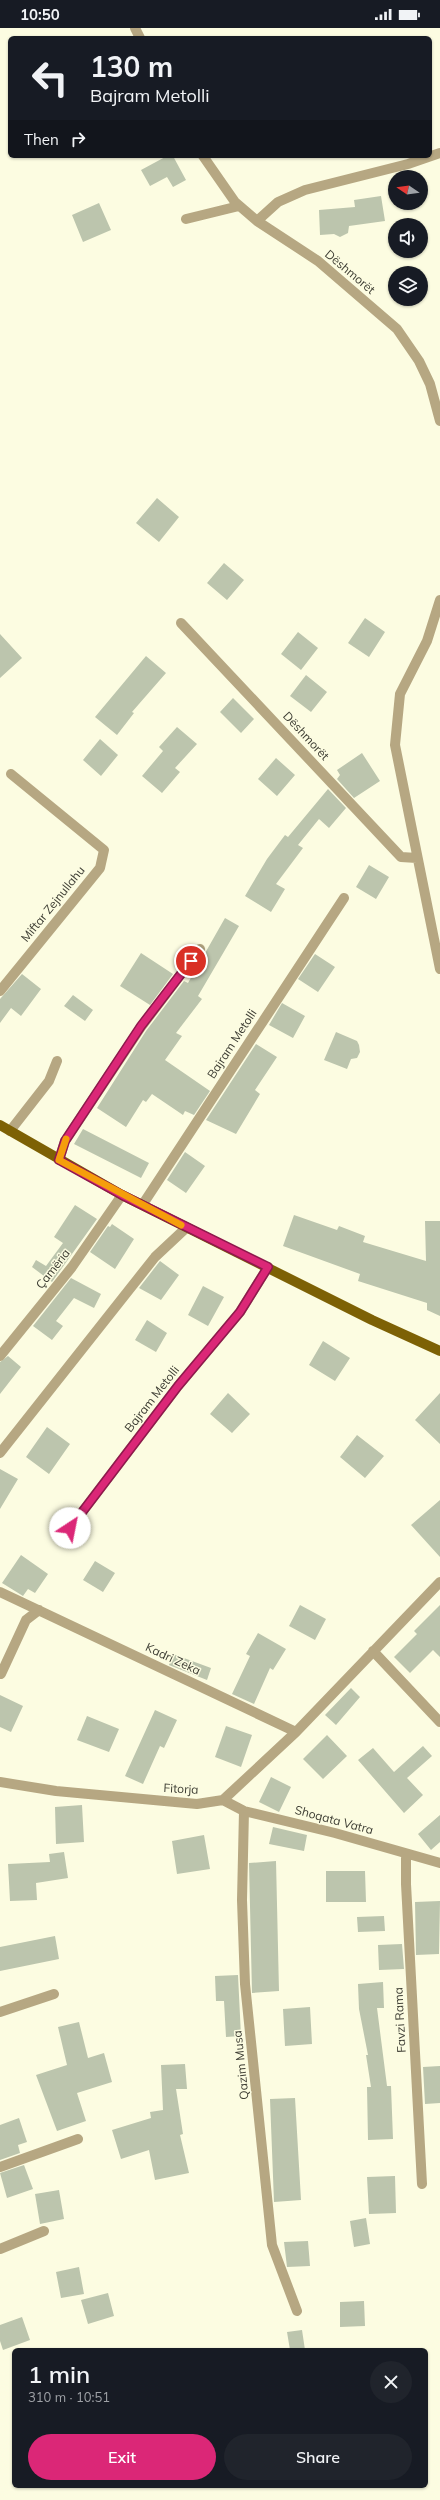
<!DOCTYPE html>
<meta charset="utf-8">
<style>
:root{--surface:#171b24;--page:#20242c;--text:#f1f3f6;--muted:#9ea1a6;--accent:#db2777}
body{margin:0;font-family:Mulish,sans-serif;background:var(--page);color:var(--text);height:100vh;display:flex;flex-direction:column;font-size:15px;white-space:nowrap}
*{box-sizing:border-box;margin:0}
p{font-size:13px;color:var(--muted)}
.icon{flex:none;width:22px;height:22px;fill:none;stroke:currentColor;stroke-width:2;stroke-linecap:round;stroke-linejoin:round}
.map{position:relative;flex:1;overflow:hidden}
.side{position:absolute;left:12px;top:2320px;width:416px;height:140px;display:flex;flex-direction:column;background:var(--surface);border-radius:6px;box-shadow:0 1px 3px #0004}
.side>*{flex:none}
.hud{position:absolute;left:8px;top:8px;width:424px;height:122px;border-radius:6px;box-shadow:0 1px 3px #0004;background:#171b24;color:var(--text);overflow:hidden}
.needle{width:26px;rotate:283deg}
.tools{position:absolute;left:388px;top:142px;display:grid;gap:8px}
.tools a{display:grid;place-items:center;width:40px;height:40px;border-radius:50%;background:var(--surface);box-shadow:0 1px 3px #0004;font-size:20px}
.pin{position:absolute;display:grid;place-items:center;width:34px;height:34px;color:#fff;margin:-17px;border:2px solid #fff;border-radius:50%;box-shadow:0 1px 4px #0007}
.me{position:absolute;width:44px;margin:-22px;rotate:34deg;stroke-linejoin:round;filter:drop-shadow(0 0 3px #0008)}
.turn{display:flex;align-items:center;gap:14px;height:84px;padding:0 16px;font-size:18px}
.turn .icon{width:52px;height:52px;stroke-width:2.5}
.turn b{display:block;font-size:28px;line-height:34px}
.then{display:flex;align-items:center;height:38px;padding:0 16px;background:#0003;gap:8px;font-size:15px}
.round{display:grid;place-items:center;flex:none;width:42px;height:42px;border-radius:21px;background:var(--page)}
.summary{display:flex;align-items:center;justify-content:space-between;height:68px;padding:0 16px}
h1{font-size:24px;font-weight:600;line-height:30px}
.cta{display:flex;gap:8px;margin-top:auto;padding:8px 16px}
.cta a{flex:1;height:46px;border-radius:24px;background:var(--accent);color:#fff;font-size:16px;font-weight:600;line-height:46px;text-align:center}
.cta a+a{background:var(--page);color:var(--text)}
.status{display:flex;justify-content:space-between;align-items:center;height:28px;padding:0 20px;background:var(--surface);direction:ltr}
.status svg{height:11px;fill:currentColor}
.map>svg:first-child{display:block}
.building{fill:#bcc5ad}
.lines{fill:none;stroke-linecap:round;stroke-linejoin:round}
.minor{stroke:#b6a782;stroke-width:10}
.major{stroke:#7d6105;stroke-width:10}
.route-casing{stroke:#8e194d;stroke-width:10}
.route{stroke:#db2777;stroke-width:7}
.slow{stroke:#f59e0b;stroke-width:7}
.labels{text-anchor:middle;stroke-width:3;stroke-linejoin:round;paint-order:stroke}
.street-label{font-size:12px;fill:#3d3d33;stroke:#fcfce1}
</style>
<div class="status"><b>10:50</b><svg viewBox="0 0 49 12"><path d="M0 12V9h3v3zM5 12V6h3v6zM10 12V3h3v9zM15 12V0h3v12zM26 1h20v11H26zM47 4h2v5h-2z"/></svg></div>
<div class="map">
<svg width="440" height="2472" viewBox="0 0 440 2472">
<rect width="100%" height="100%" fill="#fcfce1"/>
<!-- building -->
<path class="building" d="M 167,128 L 173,128 L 186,152 L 173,159 L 167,149 L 150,158 L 141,142 Z
M 381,168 L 385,193 L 349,198 L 348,205 L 340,209 L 334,206 L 320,207 L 319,182 L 355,179 L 354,172 Z
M 99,175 L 111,202 L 83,214 L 72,187 Z
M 157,470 L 179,489 L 159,514 L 136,495 Z
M 224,535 L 244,552 L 227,572 L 207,555 Z
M 365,590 L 385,604 L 369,629 L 348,615 Z
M 298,604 L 318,620 L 301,642 L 281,626 Z
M 0,606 L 22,630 L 0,650 Z
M 146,628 L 166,645 L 132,684 L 134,685 L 117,707 L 95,689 Z
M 306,647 L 327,664 L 311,684 L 290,668 Z
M 233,670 L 254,691 L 241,705 L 220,684 Z
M 177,699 L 197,716 L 175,740 L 180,744 L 162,765 L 142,748 L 163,723 L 159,719 Z
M 100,711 L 118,727 L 101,748 L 83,732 Z
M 362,725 L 380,753 L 354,770 L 337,751 L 340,747 L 337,742 Z
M 276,730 L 295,747 L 277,768 L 258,751 Z
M 328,761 L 346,780 L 329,800 L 319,791 L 298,817 L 303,820 L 276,856 L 285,861 L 271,884 L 245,868 L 267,831 L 285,807 L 288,809 Z
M 369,837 L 389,849 L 376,871 L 356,859 Z
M 225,890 L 239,898 L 198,968 L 202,971 L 176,1005 L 182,1008 L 165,1032 L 210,1063 L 194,1087 L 185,1083 L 183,1087 L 152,1066 L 146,1074 L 143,1072 L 126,1099 L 97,1080 L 146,1003 L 184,953 L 188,955 Z
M 141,925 L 173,946 L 150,977 L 120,958 Z
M 315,926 L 335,939 L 318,964 L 298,951 Z
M 22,946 L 41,961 L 21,988 L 11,980 L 0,995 L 0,971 Z
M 73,967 L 93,982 L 85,993 L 64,978 Z
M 282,975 L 305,988 L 293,1010 L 269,997 Z
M 336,1004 L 357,1013 L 359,1017 L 360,1024 L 357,1030 L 351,1031 L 347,1041 L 324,1032 Z
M 256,1016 L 277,1029 L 255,1062 L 260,1066 L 236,1106 L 206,1092 Z
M 83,1101 L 149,1135 L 141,1150 L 74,1116 Z
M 185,1124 L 205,1138 L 186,1165 L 167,1152 Z
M 75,1177 L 97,1191 L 52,1254 L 32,1239 L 36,1232 L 46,1238 L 63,1215 L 54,1209 Z
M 294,1187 L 337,1202 L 339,1198 L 365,1208 L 363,1214 L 426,1233 L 425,1193 L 440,1193 L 440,1288 L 427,1282 L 427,1275 L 358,1253 L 360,1246 L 283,1218 Z
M 112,1196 L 134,1211 L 115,1241 L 90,1224 L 108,1198 L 110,1199 Z
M 160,1233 L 179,1247 L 161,1272 L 139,1260 Z
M 71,1250 L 101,1266 L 94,1280 L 74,1270 L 56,1293 L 63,1298 L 52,1312 L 33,1298 Z
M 203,1258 L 224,1269 L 208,1298 L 188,1287 Z
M 147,1292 L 167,1305 L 156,1324 L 135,1312 Z
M 323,1313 L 350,1330 L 335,1353 L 309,1337 Z
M 8,1328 L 21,1339 L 0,1366 L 0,1334 Z
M 228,1365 L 250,1386 L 232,1405 L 210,1386 Z
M 440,1365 L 440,1416 L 415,1392 Z
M 47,1399 L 70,1416 L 49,1446 L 26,1429 Z
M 357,1407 L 384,1428 L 365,1450 L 340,1429 Z
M 0,1441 L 18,1451 L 0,1481 Z
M 440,1472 L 440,1529 L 411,1497 Z
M 21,1527 L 48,1546 L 35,1565 L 28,1561 L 23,1568 L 2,1555 Z
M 95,1533 L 115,1545 L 103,1564 L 83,1552 Z
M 300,1577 L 326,1591 L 315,1612 L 289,1598 Z
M 440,1577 L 440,1629 L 433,1622 L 410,1645 L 394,1629 L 417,1606 L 414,1603 Z
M 258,1605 L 286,1621 L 273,1642 L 270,1640 L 254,1676 L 232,1666 L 250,1628 L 246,1626 Z
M 173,1626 L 211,1640 L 207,1652 L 169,1637 Z
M 351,1660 L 360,1669 L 336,1697 L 325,1687 Z
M 0,1667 L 23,1678 L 11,1704 L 0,1699 Z
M 155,1682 L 177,1692 L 164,1720 L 160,1718 L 143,1756 L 125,1748 Z
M 87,1688 L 119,1701 L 109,1724 L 77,1712 Z
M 226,1698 L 252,1707 L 241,1739 L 215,1729 Z
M 327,1707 L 347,1728 L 323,1751 L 303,1731 Z
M 423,1718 L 432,1728 L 407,1750 L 423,1767 L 404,1785 L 358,1732 L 373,1720 L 394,1744 Z
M 271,1749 L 291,1759 L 279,1784 L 259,1774 Z
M 82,1777 L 84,1814 L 56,1816 L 55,1779 Z
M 440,1787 L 440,1814 L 431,1822 L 418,1806 Z
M 273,1799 L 307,1807 L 304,1823 L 269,1816 Z
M 204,1807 L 210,1841 L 177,1846 L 172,1813 Z
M 64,1824 L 68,1850 L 36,1855 L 37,1872 L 10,1873 L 8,1836 L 50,1834 L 49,1826 Z
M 276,1833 L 279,1963 L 252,1965 L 249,1835 Z
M 326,1843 L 365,1843 L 366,1874 L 326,1874 Z
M 440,1873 L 439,1926 L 416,1927 L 415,1874 Z
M 384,1888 L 385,1903 L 358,1904 L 357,1889 Z
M 55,1908 L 59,1931 L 0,1943 L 0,1919 Z
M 402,1916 L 404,1941 L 379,1942 L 378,1917 Z
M 238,1947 L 241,2008 L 226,2009 L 224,1973 L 216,1973 L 215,1948 Z
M 383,1954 L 384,1980 L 377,1980 L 387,2058 L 391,2058 L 393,2111 L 368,2112 L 367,2059 L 371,2059 L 366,2027 L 368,2027 L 359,1981 L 358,1956 Z
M 310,1979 L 312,2016 L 285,2018 L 283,1981 Z
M 79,1994 L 88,2030 L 104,2025 L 112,2054 L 77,2065 L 86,2093 L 57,2103 L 36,2047 L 67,2037 L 58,1999 Z
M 185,2036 L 187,2061 L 176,2061 L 183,2106 L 180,2107 L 189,2145 L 155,2152 L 149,2122 L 121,2131 L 112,2102 L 151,2090 L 150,2084 L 163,2082 L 161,2037 Z
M 440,2038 L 440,2075 L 425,2076 L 423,2039 Z
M 295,2070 L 301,2172 L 274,2174 L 270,2071 Z
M 19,2090 L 27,2114 L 18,2117 L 20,2125 L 0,2132 L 0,2097 Z
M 24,2137 L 33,2161 L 7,2170 L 0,2145 Z
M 395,2148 L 396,2185 L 369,2186 L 367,2149 Z
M 59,2162 L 64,2191 L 40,2196 L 35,2166 Z
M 366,2190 L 370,2216 L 354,2219 L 350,2193 Z
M 308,2213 L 310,2238 L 287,2239 L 284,2214 Z
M 79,2239 L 84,2266 L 61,2270 L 56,2244 Z
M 108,2265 L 114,2288 L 88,2296 L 81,2272 Z
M 364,2273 L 365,2298 L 340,2299 L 340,2274 Z
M 22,2289 L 30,2312 L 3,2322 L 0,2313 L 0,2297 Z
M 302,2302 L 305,2322 L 290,2322 L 287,2304 Z"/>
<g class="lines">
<!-- minor -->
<path class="minor" d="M 135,0 L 140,10
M 203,128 L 235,174 L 257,193 L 318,233 L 397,301 L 419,333 L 430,356 L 440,393
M 186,191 L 239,178
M 257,193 L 278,174 L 305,162 L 408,136 L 440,125
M 440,572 L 427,613 L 400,666 L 395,717 L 440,941
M 181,595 L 401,829 L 417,830
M 0,963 L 100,840 L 104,822 L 11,746
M 10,1103 L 49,1053 L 57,1033
M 59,1132 L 65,1113 L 141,999 L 200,921
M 143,1176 L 344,870
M 0,1328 L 72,1239 L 122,1167
M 0,1425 L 155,1229 L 186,1200
M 70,1500 L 178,1358 L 240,1284 L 268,1239
M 0,1564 L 296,1704
M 373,1623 L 440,1694
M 1,1646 L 26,1592 L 39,1582
M 0,1754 L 56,1763 L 197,1776 L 223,1772 L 296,1704 L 440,1554
M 223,1772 L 244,1783 L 335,1805 L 440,1835
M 244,1783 L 242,1872 L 245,1956 L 272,2217 L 297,2283
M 406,1826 L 406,1856 L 422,2156
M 0,1984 L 54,1966
M 0,2139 L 78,2111
M 0,2221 L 44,2203"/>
<!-- major -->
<path class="major" d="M 0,1097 L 122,1167 L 372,1292 L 440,1323"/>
</g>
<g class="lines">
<defs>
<path id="route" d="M 70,1500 L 178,1358 L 240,1284 L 268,1239 L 122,1167 L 59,1132 L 65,1113 L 141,998 L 191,933"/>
</defs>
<!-- route casing -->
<use href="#route" class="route-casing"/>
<!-- route -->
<use href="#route" class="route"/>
<!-- slow -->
<path class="slow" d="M 66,1111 L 59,1132 L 181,1197"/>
</g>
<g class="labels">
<!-- street labels -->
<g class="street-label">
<text transform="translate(350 244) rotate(40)" y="4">Dëshmorët</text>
<text transform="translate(306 708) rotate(47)" y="4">Dëshmorët</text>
<text transform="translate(53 876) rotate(-51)" y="4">Miftar Zejnullahu</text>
<text transform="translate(232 1016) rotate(-57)" y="4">Bajram Metolli</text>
<text transform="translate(53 1241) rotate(-52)" y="4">Çamëria</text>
<text transform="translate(152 1371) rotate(-52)" y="4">Bajram Metolli</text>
<text transform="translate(173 1631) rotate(25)" y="4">Kadri Zeka</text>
<text transform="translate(181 1761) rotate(3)" y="4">Fitorja</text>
<text transform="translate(334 1792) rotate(15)" y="4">Shoqata Vatra</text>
<text transform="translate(400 1992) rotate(-93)" y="4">Favzi Rama</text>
<text transform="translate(241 2037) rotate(-96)" y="4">Qazim Musa</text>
</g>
</g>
</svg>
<div class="tools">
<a><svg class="needle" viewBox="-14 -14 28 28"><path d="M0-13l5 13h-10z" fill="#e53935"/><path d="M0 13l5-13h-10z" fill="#9ea1a6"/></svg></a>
<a><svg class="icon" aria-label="sound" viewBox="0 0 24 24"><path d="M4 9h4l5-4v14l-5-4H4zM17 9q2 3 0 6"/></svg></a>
<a><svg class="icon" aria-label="layers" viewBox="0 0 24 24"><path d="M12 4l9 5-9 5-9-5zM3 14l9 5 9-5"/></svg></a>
</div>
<div class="pin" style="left:191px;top:933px;background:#d93025"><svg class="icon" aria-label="arrive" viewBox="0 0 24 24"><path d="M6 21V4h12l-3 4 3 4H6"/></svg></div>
<svg class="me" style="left:70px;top:1500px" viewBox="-20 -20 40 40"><circle r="19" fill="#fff"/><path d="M0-13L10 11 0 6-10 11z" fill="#db2777"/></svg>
<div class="hud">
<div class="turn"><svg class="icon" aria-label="left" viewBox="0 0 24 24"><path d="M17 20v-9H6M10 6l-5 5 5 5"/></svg><div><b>130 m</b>Bajram Metolli</div></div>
<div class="then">Then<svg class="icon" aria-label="right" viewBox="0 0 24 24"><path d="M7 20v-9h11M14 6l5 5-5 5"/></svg></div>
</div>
<section class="side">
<div class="summary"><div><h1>1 min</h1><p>310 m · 10:51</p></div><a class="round"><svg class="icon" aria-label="close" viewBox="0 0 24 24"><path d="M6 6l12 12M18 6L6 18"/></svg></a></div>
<div class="cta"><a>Exit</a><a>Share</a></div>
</section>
</div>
